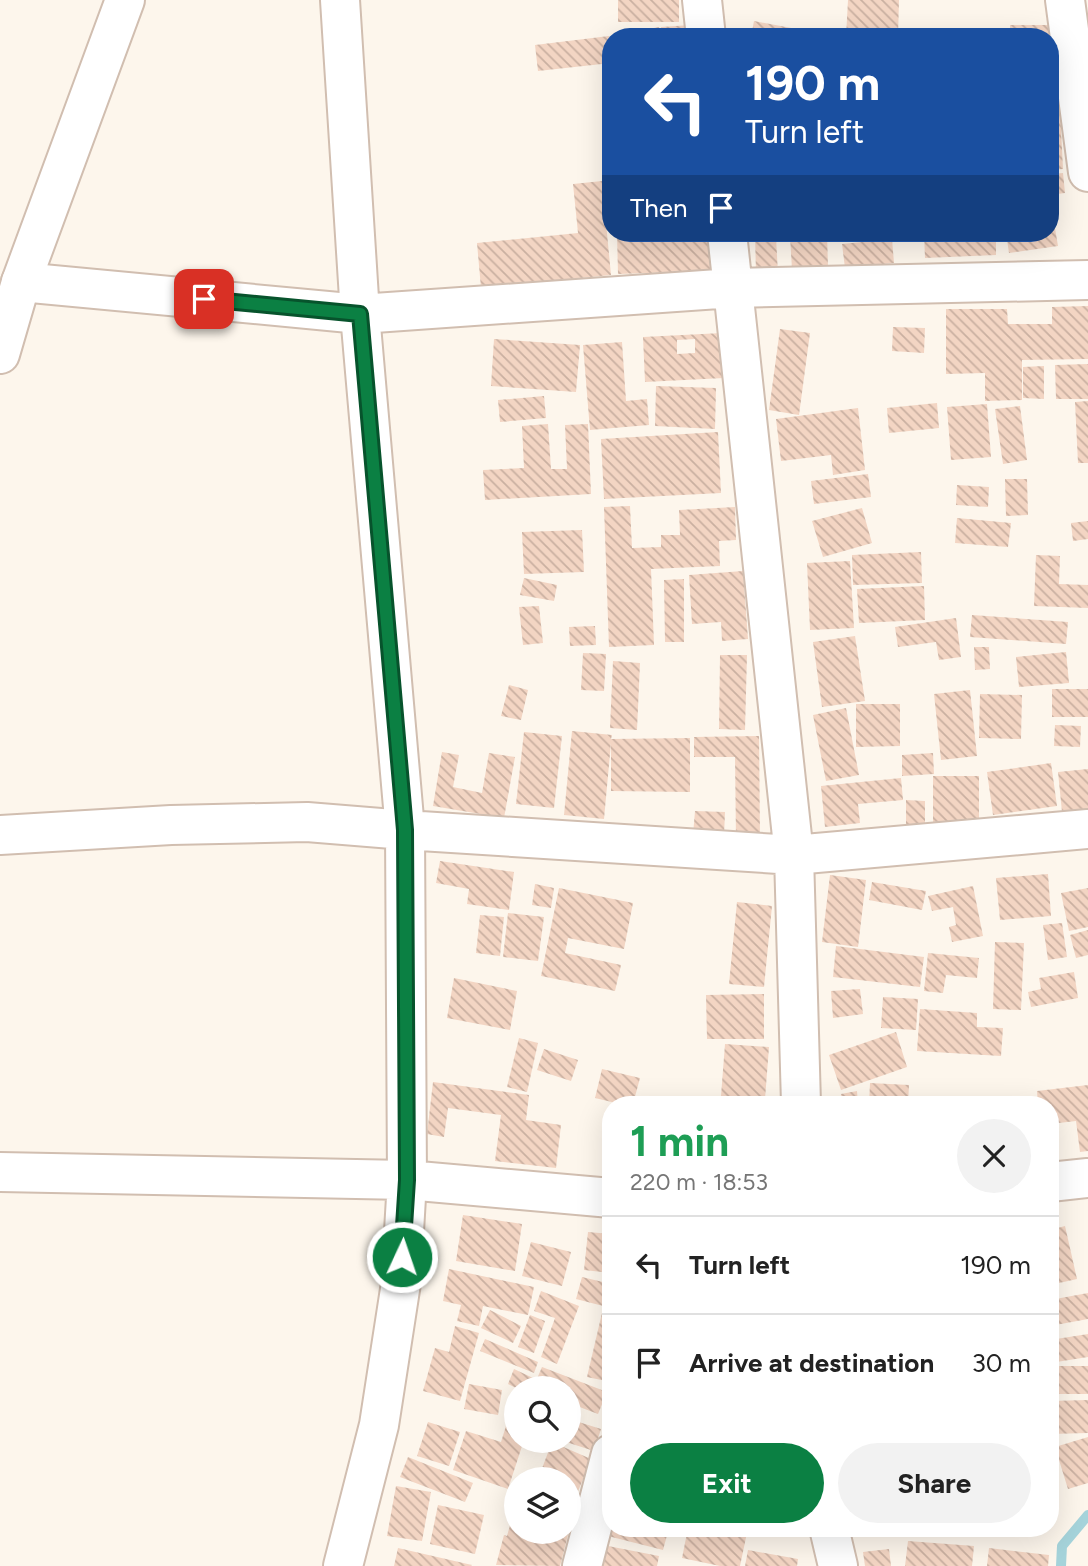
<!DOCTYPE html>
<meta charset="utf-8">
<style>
:root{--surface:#fff;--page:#f2f2f2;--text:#222;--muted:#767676;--line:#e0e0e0;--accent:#0b8043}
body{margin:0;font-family:Figtree,sans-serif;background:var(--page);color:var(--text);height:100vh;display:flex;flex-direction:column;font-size:26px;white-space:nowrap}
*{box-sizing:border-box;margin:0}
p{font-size:23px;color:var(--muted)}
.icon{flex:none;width:38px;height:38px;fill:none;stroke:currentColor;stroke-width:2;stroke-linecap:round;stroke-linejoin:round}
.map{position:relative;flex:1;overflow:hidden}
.drawer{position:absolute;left:602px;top:1096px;width:457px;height:441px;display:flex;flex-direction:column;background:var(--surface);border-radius:28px;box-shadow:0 7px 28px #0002}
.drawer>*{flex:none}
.banner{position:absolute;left:602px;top:28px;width:457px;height:214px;border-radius:28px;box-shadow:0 7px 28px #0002;background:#1a4fa0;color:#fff;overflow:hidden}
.controls{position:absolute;left:504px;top:1376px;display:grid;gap:14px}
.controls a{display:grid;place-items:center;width:77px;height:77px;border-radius:50%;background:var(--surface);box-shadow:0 7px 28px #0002;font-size:35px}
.pin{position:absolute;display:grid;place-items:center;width:60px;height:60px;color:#fff;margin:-30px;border-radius:14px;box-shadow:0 4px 10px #0006}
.me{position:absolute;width:77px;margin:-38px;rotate:3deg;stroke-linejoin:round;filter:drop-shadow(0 0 5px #0008)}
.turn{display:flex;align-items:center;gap:24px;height:147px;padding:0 28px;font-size:32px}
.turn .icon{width:91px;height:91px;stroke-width:2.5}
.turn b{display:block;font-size:49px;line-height:60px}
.then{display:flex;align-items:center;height:66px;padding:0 28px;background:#0003;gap:14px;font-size:26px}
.round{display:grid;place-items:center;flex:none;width:74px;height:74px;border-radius:37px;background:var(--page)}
.headline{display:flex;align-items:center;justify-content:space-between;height:119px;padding:0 28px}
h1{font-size:42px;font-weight:700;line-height:52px;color:#1e9e55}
.button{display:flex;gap:14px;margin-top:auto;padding:14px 28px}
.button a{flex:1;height:80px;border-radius:42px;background:var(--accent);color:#fff;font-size:28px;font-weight:700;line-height:80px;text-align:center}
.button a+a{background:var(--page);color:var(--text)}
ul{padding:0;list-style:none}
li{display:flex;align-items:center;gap:21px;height:98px;padding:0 28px;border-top:2px solid var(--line)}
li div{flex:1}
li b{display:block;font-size:26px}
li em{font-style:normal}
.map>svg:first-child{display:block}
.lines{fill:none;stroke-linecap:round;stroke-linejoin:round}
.stream{stroke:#a5d3da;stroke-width:10}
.building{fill:url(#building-back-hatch);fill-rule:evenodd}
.minor-casing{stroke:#d1beb0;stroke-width:42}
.tertiary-casing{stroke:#d1beb0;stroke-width:42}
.minor{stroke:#fff;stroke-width:38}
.tertiary{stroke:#fff;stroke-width:38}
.route-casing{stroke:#07532c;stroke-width:18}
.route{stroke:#0b8043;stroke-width:12}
</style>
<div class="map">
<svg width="1088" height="1566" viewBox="0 0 1088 1566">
<defs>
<pattern id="building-back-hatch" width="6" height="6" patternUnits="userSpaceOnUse" patternTransform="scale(1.75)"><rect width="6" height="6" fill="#f3d5c3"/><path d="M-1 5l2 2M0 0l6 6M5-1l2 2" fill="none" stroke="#cab0a1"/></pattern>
</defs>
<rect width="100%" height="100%" fill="#fdf6ec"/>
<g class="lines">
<!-- stream -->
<path class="stream" d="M 1061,1566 L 1062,1546 L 1088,1515"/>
</g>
<!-- building -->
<path class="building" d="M 618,0 L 679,0 L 679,22 L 618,22 Z
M 848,0 L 899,0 L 898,37 L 846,37 Z
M 754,21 L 818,33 L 817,37 L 751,37 Z
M 691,25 L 692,37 L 662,37 L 661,27 Z
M 1010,25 L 1053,25 L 1054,77 L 1050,77 L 1050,37 L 1010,37 Z
M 659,27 L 661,37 L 626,37 L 626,33 Z
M 609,36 L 611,63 L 538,71 L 535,45 Z
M 1060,110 L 1063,169 L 1050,170 L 1050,111 Z
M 1063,173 L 1065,193 L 1050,195 L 1050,174 Z
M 602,181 L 611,275 L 481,288 L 477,243 L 578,233 L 573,184 Z
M 1050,199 L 1058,246 L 1009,253 L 1006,233 L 1050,233 Z
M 617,233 L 710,233 L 711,271 L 618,274 Z
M 755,233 L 827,233 L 828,267 L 792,269 L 790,236 L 776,237 L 778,274 L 756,274 Z
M 924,233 L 996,233 L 996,255 L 925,258 Z
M 892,239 L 894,263 L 845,268 L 842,244 Z
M 1088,306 L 1088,359 L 1022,360 L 1022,400 L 985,401 L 985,373 L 946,374 L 946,309 L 1007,309 L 1008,324 L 1052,324 L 1052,307 Z
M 893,327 L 925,328 L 924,353 L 892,351 Z
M 780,329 L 810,333 L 799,415 L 769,410 Z
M 722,333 L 724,378 L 645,382 L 643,337 ZM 695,339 L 695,353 L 677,354 L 677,340 Z
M 494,339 L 580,345 L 576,392 L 491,386 Z
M 622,342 L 626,401 L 647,399 L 649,425 L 590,430 L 583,345 Z
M 1088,364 L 1088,399 L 1056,399 L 1055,365 Z
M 1044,366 L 1044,399 L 1023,398 L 1023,367 Z
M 656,386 L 716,388 L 715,429 L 655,426 Z
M 544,396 L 546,418 L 500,422 L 498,400 Z
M 1088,401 L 1088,463 L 1078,463 L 1075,402 Z
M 937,403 L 939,428 L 889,433 L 887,408 Z
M 987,404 L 991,457 L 951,460 L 947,407 Z
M 1020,406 L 1027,460 L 1003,464 L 995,409 Z
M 858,408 L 865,470 L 833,475 L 831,455 L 781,461 L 776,419 Z
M 548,424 L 551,469 L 567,469 L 565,425 L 588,424 L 591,494 L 485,500 L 483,470 L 524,468 L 522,426 Z
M 718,432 L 721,493 L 604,499 L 601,439 Z
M 868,474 L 871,497 L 814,504 L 811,481 Z
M 1005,479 L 1027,479 L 1028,515 L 1006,516 Z
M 957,485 L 989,487 L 988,507 L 956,505 Z
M 630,506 L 632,548 L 661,547 L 661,535 L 680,535 L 679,510 L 735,507 L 736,540 L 719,541 L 720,566 L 651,569 L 654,645 L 609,647 L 604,507 Z
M 862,508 L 872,543 L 823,557 L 812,521 Z
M 957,518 L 1011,523 L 1008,547 L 955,543 Z
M 1088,521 L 1088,539 L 1073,541 L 1071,523 Z
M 582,530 L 584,572 L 524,574 L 522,532 Z
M 921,552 L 922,583 L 853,585 L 852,555 Z
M 1036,555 L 1060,556 L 1059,584 L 1088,585 L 1088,608 L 1034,606 Z
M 850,561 L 854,628 L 810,630 L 807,563 Z
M 743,571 L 748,639 L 722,641 L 721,622 L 692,624 L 689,575 Z
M 524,578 L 557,585 L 554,601 L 520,595 Z
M 684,579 L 684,642 L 665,642 L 664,580 Z
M 924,586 L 925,620 L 859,623 L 857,589 Z
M 539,606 L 543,643 L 523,645 L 519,607 Z
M 972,615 L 1068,622 L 1066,644 L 970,637 Z
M 956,618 L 961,657 L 939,660 L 936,642 L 898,647 L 895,627 Z
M 595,626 L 596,645 L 570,646 L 569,627 Z
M 855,636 L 865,701 L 822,707 L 813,642 Z
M 974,647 L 989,647 L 990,669 L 975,670 Z
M 1066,652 L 1069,683 L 1019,687 L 1016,657 Z
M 583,653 L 606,654 L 604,691 L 581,690 Z
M 720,655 L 747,655 L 745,730 L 719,729 Z
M 613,661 L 640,663 L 637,730 L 610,728 Z
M 509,685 L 528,690 L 521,720 L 501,716 Z
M 1052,689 L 1088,689 L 1088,717 L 1052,717 Z
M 970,690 L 977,756 L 941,760 L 934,694 Z
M 980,694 L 1022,695 L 1021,739 L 979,738 Z
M 856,704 L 900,704 L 900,746 L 856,747 Z
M 846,708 L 859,775 L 826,781 L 813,715 Z
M 1055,725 L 1081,726 L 1080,747 L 1054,746 Z
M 572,731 L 612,735 L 611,739 L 690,738 L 690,792 L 611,791 L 611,743 L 604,819 L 564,815 Z
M 524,732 L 562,736 L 554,808 L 516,804 Z
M 759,736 L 760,839 L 736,839 L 735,757 L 694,757 L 694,737 Z
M 442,752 L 459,755 L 453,787 L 482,793 L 489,753 L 515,757 L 504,818 L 433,806 Z
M 933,753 L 934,774 L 902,776 L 902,755 Z
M 1051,763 L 1057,806 L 993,815 L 987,772 Z
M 1088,769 L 1088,809 L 1062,812 L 1058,772 Z
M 933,776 L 979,776 L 979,826 L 933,825 Z
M 901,778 L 903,800 L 858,804 L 860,823 L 825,827 L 821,786 Z
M 906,800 L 925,801 L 925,830 L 906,829 Z
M 695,811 L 725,812 L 724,836 L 693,835 Z
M 440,861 L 514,872 L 509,910 L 467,904 L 469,889 L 436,883 Z
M 1048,874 L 1051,916 L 1000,920 L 996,878 Z
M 830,875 L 866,880 L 858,947 L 822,942 Z
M 872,882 L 926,891 L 922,910 L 869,900 Z
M 535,884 L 554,888 L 551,908 L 532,905 Z
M 973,886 L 983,936 L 952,942 L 949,927 L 956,925 L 953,907 L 932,911 L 928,896 Z
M 559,888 L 633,903 L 624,949 L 568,938 L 565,953 L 621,965 L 615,991 L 541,976 Z
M 1088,888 L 1088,927 L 1069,931 L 1061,893 Z
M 737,902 L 772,906 L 764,987 L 729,984 Z
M 508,913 L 544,917 L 538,961 L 503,957 Z
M 480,915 L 504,917 L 500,956 L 476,953 Z
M 1062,923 L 1067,957 L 1048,960 L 1043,925 Z
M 1088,930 L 1088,955 L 1076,958 L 1070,935 Z
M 995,942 L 1024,943 L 1021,1010 L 993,1009 Z
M 836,946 L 924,957 L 920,987 L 833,977 Z
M 928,953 L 979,958 L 977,978 L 946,975 L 943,993 L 924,991 Z
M 1074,972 L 1078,998 L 1031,1007 L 1028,992 L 1041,989 L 1039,978 Z
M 454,978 L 517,991 L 510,1030 L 447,1018 Z
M 860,989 L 863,1014 L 833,1018 L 831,991 Z
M 764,994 L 764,1039 L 707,1039 L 706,995 Z
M 883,997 L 918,999 L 916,1030 L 881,1028 Z
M 920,1009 L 977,1013 L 977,1027 L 1003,1028 L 1001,1056 L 917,1051 Z
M 896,1032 L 907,1067 L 841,1090 L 829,1055 Z
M 519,1038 L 538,1043 L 527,1092 L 507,1087 Z
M 725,1044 L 769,1047 L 765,1099 L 721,1096 Z
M 544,1049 L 578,1060 L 571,1081 L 537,1070 Z
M 602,1069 L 640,1078 L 633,1104 L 620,1104 L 595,1098 Z
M 433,1082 L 529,1095 L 526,1120 L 561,1125 L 556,1168 L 495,1161 L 501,1115 L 448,1108 L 444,1137 L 427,1134 Z
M 870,1083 L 909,1085 L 908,1104 L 869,1104 Z
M 1088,1085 L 1088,1151 L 1080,1152 L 1076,1121 L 1050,1124 L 1050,1104 L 1038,1104 L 1037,1091 Z
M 857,1091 L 858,1104 L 842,1104 L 841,1094 Z
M 677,1096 L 718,1103 L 718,1104 L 676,1104 Z
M 973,1096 L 1013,1103 L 1013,1104 L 972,1104 Z
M 463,1215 L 522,1224 L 515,1271 L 456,1261 Z
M 1065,1226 L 1077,1279 L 1050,1285 L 1050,1230 Z
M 588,1232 L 611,1234 L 611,1273 L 584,1270 Z
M 531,1242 L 571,1252 L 562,1286 L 522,1276 Z
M 449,1269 L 534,1287 L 528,1315 L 483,1306 L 479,1326 L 457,1321 L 461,1305 L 443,1301 Z
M 582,1277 L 611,1284 L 611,1308 L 576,1299 Z
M 541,1291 L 579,1306 L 557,1364 L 541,1357 L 555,1318 L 534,1311 Z
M 1088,1293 L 1088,1319 L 1050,1326 L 1050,1300 Z
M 490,1310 L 521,1326 L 513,1343 L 481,1328 Z
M 602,1313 L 611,1315 L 611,1382 L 587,1377 Z
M 530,1315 L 545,1321 L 534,1353 L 518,1347 Z
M 455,1326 L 479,1333 L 460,1401 L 423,1391 L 435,1348 L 449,1352 Z
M 1088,1334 L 1088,1357 L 1050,1363 L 1050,1340 Z
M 485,1339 L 538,1362 L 534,1373 L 480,1351 Z
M 1050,1366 L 1088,1366 L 1088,1394 L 1050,1394 Z
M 542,1367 L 607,1392 L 598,1414 L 569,1403 L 569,1388 L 533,1388 Z
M 514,1369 L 533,1378 L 528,1388 L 516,1388 L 508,1384 Z
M 469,1384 L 502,1390 L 498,1415 L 464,1409 Z
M 516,1391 L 516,1423 L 505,1418 Z
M 1088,1400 L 1088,1433 L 1050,1434 L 1050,1401 Z
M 569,1419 L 601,1429 L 594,1451 L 563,1441 L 569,1440 Z
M 428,1422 L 460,1432 L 449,1466 L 417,1456 Z
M 506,1426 L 516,1430 L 516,1440 L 524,1440 L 508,1489 L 453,1470 L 466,1431 L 501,1442 Z
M 1088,1437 L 1088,1483 L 1068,1489 L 1055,1447 Z
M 552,1442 L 591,1459 L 571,1509 L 569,1508 L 569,1479 L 538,1479 Z
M 408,1457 L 473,1483 L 465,1502 L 400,1477 Z
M 396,1486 L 431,1492 L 422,1541 L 387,1536 Z
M 516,1504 L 516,1531 L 569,1531 L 560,1566 L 496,1565 L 504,1535 L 507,1536 Z
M 438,1505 L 484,1515 L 475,1554 L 430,1544 Z
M 611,1528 L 669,1528 L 663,1550 L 604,1535 Z
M 688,1528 L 748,1528 L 740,1566 L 720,1566 L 682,1558 Z
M 908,1541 L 974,1546 L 972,1566 L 905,1566 Z
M 603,1545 L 659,1556 L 657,1566 L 599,1566 Z
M 398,1548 L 472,1565 L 471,1566 L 394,1566 Z
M 989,1548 L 1049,1555 L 1048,1566 L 987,1566 Z
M 889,1549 L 891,1566 L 865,1566 L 863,1552 Z
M 748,1550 L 798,1559 L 797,1566 L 745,1566 Z"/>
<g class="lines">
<defs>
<path id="minor" d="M 340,0 L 360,314 L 405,830 L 407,1180 L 401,1283 L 379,1425 L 343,1566
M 702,0 L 706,37
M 1065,0 L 1088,172
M 727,233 L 794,855 L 801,1104
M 21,282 L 360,314 L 733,288 L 1088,280
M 0,835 L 171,825 L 307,822 L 405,830 L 794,855 L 1088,829
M 0,1172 L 407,1180 L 611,1198
M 1050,1182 L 1088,1178
M 829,1528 L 838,1566
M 582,1566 L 611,1454"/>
<path id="tertiary" d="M 0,354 L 21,282 L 125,0"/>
</defs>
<!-- minor casing -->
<use href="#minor" class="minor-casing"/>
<!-- tertiary casing -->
<use href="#tertiary" class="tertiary-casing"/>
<!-- minor -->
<use href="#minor" class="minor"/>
<!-- tertiary -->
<use href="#tertiary" class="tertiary"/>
</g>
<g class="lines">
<defs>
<path id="route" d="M 204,299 L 360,314 L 405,830 L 407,1180 L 402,1257"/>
</defs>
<!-- route casing -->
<use href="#route" class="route-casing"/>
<!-- route -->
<use href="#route" class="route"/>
</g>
</svg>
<div class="controls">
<a><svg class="icon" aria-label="search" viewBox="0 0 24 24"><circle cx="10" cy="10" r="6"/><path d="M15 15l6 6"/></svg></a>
<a><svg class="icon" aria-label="layers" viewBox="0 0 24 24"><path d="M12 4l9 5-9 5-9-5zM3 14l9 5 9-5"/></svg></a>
</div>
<div class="pin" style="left:204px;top:299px;background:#d93025"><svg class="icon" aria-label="arrive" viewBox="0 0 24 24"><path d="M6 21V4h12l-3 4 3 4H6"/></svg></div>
<svg class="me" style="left:402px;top:1257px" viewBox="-20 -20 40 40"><circle r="17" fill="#0b8043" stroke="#fff" stroke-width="3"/><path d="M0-11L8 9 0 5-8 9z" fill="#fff"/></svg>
<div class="banner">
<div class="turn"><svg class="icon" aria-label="left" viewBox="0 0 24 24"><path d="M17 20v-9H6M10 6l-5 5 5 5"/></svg><div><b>190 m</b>Turn left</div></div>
<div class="then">Then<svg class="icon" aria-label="arrive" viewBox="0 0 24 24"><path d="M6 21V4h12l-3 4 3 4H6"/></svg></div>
</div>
<section class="drawer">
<div class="headline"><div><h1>1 min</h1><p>220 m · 18:53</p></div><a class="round"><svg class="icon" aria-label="close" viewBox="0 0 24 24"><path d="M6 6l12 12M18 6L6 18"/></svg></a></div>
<ul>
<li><svg class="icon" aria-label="left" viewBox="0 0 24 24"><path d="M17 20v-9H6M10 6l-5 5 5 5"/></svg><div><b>Turn left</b></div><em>190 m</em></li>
<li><svg class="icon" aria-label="arrive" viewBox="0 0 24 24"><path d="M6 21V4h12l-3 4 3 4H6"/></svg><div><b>Arrive at destination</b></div><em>30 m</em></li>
</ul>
<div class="button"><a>Exit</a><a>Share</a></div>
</section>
</div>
